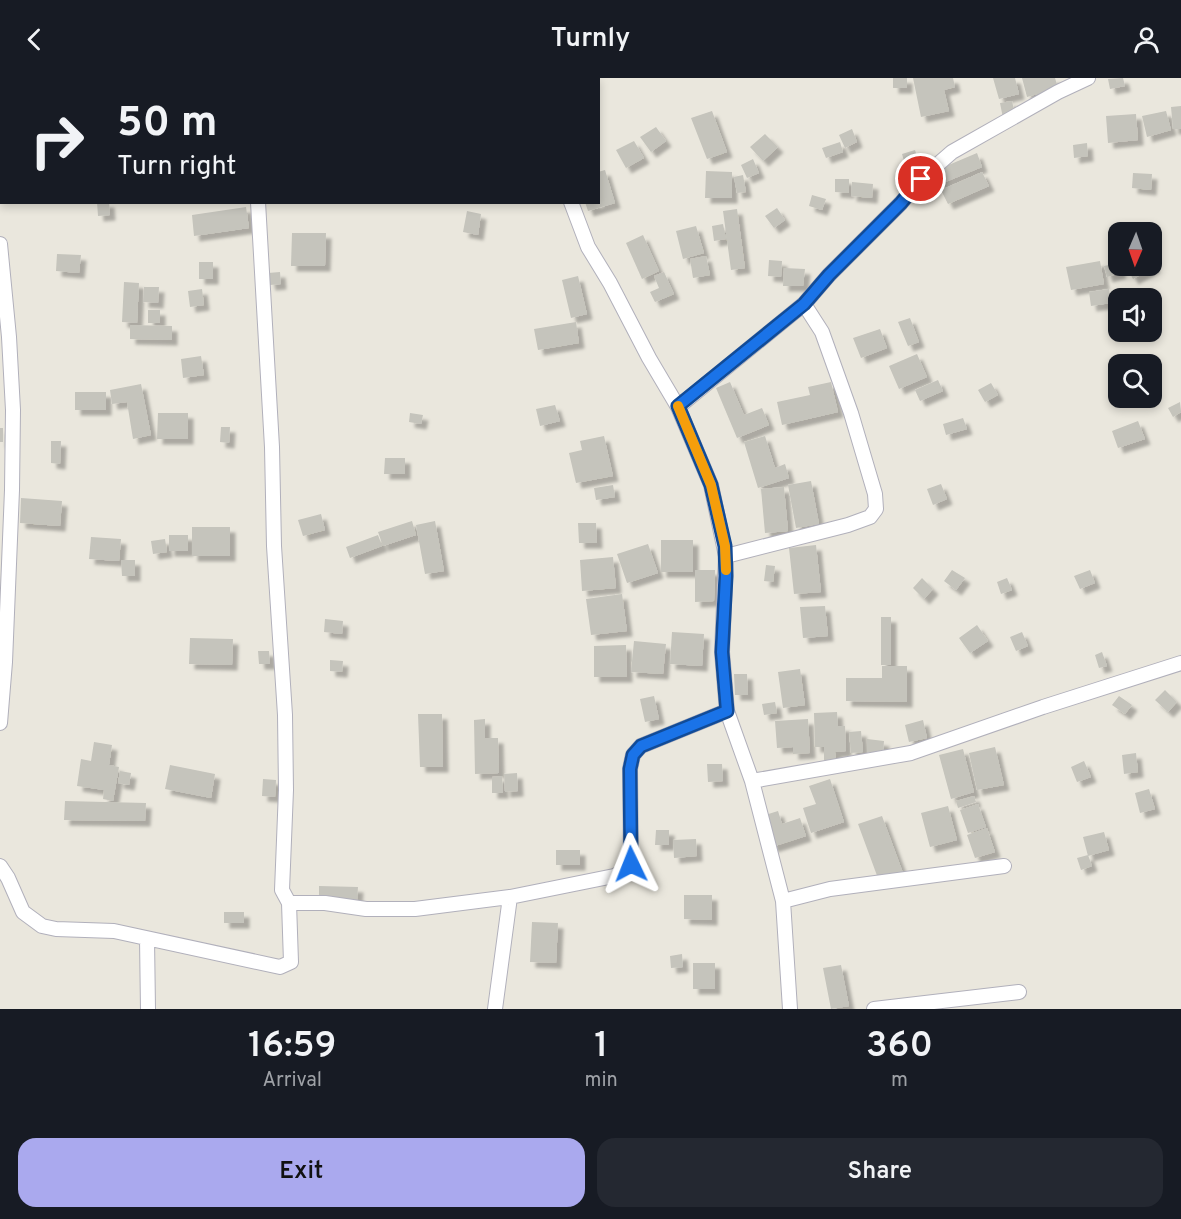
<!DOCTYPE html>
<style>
:root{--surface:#171b24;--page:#242831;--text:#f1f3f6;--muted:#9ea1a6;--accent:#aaa9ee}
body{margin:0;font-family:Overpass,sans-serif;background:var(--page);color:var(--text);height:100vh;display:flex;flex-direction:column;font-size:22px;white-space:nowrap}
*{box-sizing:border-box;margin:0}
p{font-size:20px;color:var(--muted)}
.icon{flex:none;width:33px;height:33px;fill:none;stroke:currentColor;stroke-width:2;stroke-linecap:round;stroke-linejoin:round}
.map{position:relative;height:931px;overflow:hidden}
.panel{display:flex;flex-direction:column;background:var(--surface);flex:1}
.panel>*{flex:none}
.guide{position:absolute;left:0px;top:0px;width:600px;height:126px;box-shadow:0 3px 9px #0003;background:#171b24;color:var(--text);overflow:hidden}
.needle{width:39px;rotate:182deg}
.tools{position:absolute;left:1108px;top:144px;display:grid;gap:12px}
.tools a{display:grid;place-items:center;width:54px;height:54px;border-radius:12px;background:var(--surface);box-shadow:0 3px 9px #0003;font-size:30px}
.pin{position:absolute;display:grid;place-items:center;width:51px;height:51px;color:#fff;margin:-26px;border:3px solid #fff;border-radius:50%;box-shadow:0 2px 6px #0007}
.me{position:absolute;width:66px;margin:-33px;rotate:358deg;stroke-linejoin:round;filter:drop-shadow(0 0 4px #0008)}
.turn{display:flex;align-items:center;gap:21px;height:126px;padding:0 18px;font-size:27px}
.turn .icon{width:78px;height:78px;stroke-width:2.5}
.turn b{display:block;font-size:42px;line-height:51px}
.eta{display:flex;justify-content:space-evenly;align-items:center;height:102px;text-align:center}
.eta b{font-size:36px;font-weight:600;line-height:42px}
.action{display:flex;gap:12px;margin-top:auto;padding:12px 18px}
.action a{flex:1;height:69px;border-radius:18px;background:var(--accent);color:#111;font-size:24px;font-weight:600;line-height:69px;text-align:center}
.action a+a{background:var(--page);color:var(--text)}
header{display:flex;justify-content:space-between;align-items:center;height:78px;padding:0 18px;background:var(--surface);font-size:27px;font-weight:600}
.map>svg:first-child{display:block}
.building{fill:#c5c4bc;filter:url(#shadow)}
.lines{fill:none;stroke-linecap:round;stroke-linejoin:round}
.minor-casing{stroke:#b1b0bb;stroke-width:16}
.minor{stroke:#fff;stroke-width:14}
.route-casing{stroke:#114b97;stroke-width:15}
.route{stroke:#1a73e8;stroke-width:10}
.slow{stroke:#f59e0b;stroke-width:10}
</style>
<header><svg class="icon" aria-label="back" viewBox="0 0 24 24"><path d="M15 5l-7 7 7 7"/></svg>Turnly<svg class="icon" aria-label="person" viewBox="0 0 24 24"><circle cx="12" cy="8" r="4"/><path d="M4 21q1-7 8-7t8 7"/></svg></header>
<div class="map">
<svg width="1181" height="931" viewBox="0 0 1181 931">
<defs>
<filter id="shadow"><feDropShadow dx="5.5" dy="5.5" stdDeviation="1.5" flood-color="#0004"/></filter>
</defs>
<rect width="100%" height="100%" fill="#eae7dd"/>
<!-- building -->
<path class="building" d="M 893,0 L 907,0 L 907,10 L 893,10 Z
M 913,0 L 953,0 L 955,9 L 944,12 L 949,33 L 921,39 Z
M 993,0 L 1015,0 L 1019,16 L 999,21 Z
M 1022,0 L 1055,0 L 1058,10 L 1027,19 Z
M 1123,0 L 1125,8 L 1110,11 L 1108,1 Z
M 1012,23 L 1015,37 L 1003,40 L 1000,25 Z
M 1181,28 L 1181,51 L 1173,51 L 1171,29 Z
M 712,33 L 727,74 L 707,81 L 691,40 Z
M 1166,33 L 1171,52 L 1147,59 L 1142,38 Z
M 1136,36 L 1138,62 L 1108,65 L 1106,38 Z
M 656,49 L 666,63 L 651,74 L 640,59 Z
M 852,51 L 857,64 L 845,70 L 839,57 Z
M 765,56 L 778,69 L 763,83 L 750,69 Z
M 634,63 L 644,80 L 626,90 L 616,72 Z
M 840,64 L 843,74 L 826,80 L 822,70 Z
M 1087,65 L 1088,78 L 1074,80 L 1073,67 Z
M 915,72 L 918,82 L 905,86 L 902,76 Z
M 977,75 L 982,89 L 938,107 L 932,94 Z
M 753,81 L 759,95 L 747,100 L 741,87 Z
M 605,92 L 615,125 L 588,133 L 585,124 L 598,124 L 598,94 Z
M 706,93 L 732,94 L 732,120 L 705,120 Z
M 982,94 L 989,108 L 948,126 L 941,112 Z
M 1133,95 L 1152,96 L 1151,112 L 1132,110 Z
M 743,97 L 746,114 L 737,115 L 734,99 Z
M 835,101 L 849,101 L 849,115 L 835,114 Z
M 852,104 L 873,106 L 872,120 L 851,118 Z
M 812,117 L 826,121 L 822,132 L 809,128 Z
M 97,124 L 109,124 L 110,137 L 98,138 Z
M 246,129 L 249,150 L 194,158 L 192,137 Z
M 777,130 L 785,142 L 774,150 L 765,138 Z
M 737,131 L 745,190 L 731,192 L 723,133 Z
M 467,133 L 481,136 L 478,157 L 463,154 Z
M 723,146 L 726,161 L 714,163 L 712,148 Z
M 696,148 L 704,175 L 683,181 L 676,153 Z
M 292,155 L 326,155 L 325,188 L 291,188 Z
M 643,157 L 659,193 L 642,201 L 626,165 Z
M 57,176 L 81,177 L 79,195 L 56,193 Z
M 706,178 L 710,197 L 693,200 L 690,181 Z
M 769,182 L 782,183 L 781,199 L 768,198 Z
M 1100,183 L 1104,206 L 1071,212 L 1066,189 Z
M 199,184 L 213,184 L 213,201 L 199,201 Z
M 1152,184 L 1155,189 L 1133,201 L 1126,188 L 1152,188 Z
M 1118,185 L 1121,195 L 1107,199 L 1104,188 Z
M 784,190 L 805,191 L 803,208 L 783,208 Z
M 280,194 L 281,206 L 270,207 L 268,195 Z
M 664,194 L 674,216 L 655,224 L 650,214 L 659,210 L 654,198 Z
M 578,198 L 587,236 L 571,240 L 562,202 Z
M 124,204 L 139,205 L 137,245 L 122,244 Z
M 144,209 L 159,209 L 158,225 L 143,224 Z
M 202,211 L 204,227 L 190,229 L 188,213 Z
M 1109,211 L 1111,225 L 1091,228 L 1089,214 Z
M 148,232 L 160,232 L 160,245 L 148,245 Z
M 910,240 L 919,264 L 908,268 L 898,244 Z
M 576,244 L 579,265 L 538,272 L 534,251 Z
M 130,247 L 172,248 L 172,262 L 130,261 Z
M 880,251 L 887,270 L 861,280 L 853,260 Z
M 917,276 L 927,299 L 899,311 L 889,288 Z
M 201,278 L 204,297 L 183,300 L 181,281 Z
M 938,302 L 943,313 L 920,323 L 915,312 Z
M 730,304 L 744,337 L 762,330 L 769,347 L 737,360 L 716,310 Z
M 831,304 L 838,334 L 782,347 L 777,324 L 810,317 L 808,309 Z
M 991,305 L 998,317 L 985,324 L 978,312 Z
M 141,306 L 151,357 L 133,361 L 127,324 L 112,326 L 110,312 Z
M 75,314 L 106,314 L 106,332 L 75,332 Z
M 1180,324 L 1181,334 L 1173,339 L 1168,330 Z
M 555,327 L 560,343 L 540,348 L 536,331 Z
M 158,335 L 188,335 L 188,361 L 157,361 Z
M 410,335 L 423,337 L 421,346 L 409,344 Z
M 963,340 L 967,351 L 946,357 L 943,346 Z
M 1138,343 L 1145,361 L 1118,370 L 1112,353 Z
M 221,349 L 230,349 L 229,365 L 220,364 Z
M 0,350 L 3,350 L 3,364 L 0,364 Z
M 604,358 L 613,398 L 576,405 L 569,375 L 582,372 L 580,363 Z
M 765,358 L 775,390 L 785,386 L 789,400 L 758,410 L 744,364 Z
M 51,363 L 61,363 L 60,386 L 51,385 Z
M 385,380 L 405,380 L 405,396 L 384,396 Z
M 811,403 L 819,446 L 796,450 L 788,407 Z
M 941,406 L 947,421 L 933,427 L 927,411 Z
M 613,407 L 615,419 L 596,422 L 594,410 Z
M 784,409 L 788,453 L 765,455 L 761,411 Z
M 21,420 L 62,423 L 60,448 L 20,445 Z
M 321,436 L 325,452 L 303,458 L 298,442 Z
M 412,443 L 416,457 L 383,468 L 378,454 Z
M 435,443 L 444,493 L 425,496 L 416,447 Z
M 578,445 L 596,445 L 597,465 L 579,465 Z
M 192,449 L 230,449 L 230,478 L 192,478 Z
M 169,457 L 188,457 L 188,473 L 169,473 Z
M 378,457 L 382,468 L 350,480 L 346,469 Z
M 91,459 L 121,461 L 119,483 L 89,481 Z
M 165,461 L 167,474 L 153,476 L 151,463 Z
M 661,462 L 693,462 L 693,494 L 661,494 Z
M 648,466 L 658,495 L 627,505 L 617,476 Z
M 816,467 L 821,514 L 794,516 L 789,470 Z
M 613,479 L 616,510 L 582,513 L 580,482 Z
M 121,482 L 135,482 L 135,498 L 122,498 Z
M 766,487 L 775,488 L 773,504 L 764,503 Z
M 695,492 L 715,492 L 714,523 L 695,524 Z
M 952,492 L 965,500 L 956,512 L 944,503 Z
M 1090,492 L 1095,505 L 1080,511 L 1074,498 Z
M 922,500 L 933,511 L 924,521 L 913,510 Z
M 1007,500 L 1012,512 L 1001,516 L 997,504 Z
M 622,516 L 627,553 L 591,557 L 586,521 Z
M 825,528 L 828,558 L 803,560 L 800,529 Z
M 881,539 L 891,539 L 891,587 L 881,587 Z
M 325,541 L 343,543 L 342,556 L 324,554 Z
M 977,547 L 988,563 L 970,575 L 959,560 Z
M 672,554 L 704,556 L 702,588 L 670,586 Z
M 1022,554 L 1028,568 L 1016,573 L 1010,559 Z
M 190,560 L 233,561 L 232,587 L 189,586 Z
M 634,563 L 666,566 L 663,596 L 631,594 Z
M 626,567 L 627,599 L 594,599 L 594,568 Z
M 258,573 L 269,573 L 270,586 L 259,586 Z
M 1102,574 L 1107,588 L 1099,590 L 1095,577 Z
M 330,582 L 343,583 L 342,594 L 330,593 Z
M 882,588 L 907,588 L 907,624 L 846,623 L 846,600 L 882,600 Z
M 800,591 L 805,627 L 783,630 L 778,594 Z
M 734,596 L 747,596 L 748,617 L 735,617 Z
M 1165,612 L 1177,624 L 1168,634 L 1155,622 Z
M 654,618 L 659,641 L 645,644 L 640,621 Z
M 1119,618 L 1132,627 L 1125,636 L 1112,627 Z
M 775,624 L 777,635 L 764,637 L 762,626 Z
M 837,634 L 838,648 L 845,648 L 846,673 L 835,674 L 836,682 L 824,682 L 824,669 L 815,669 L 814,635 Z
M 418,636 L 442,636 L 443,689 L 420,689 Z
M 485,641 L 485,660 L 498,660 L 499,695 L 475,696 L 474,642 Z
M 808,641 L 810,675 L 793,676 L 793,669 L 777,670 L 775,643 Z
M 923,642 L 927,660 L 909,664 L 905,647 Z
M 861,653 L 863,674 L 851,675 L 849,654 Z
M 867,661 L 884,663 L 883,675 L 867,674 Z
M 94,664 L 112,667 L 109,687 L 119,689 L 113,723 L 103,721 L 104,712 L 77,708 L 81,681 L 91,683 Z
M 995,669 L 1004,707 L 977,712 L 969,675 Z
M 963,671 L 974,714 L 951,721 L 939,677 Z
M 1136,675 L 1138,694 L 1124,696 L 1122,677 Z
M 1084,683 L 1091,699 L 1077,704 L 1071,689 Z
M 707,686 L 722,686 L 723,703 L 708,704 Z
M 170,687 L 215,696 L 211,720 L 165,711 Z
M 120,693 L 131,695 L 129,707 L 118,705 Z
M 517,695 L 518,713 L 505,714 L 504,696 Z
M 502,698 L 503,715 L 492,715 L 492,699 Z
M 263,701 L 276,702 L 275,719 L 262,718 Z
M 830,701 L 844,744 L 811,755 L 803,730 L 816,726 L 809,708 Z
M 1149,711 L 1155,731 L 1140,735 L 1135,715 Z
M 974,718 L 976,724 L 958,730 L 956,723 Z
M 65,723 L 146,725 L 145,743 L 64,742 Z
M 978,726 L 986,749 L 968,755 L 960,732 Z
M 948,728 L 957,762 L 930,769 L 921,735 Z
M 778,733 L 782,746 L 800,740 L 806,758 L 772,769 L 762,738 Z
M 882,738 L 903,795 L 879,803 L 858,746 Z
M 987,750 L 995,774 L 975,780 L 967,757 Z
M 656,752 L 669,752 L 669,767 L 655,767 Z
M 1104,754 L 1109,772 L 1088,778 L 1083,759 Z
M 696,761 L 697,778 L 674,780 L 673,762 Z
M 556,772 L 580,772 L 580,787 L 556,787 Z
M 1088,777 L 1092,788 L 1081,792 L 1077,780 Z
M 319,808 L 358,809 L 357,823 L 319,822 Z
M 684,817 L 712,817 L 712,842 L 684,841 Z
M 224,834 L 244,834 L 244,845 L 224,845 Z
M 532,844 L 558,845 L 556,885 L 530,884 Z
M 682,876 L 683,889 L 671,890 L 670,878 Z
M 693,885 L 715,885 L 715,911 L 693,911 Z
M 841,887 L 849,928 L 831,931 L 823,890 Z"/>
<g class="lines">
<defs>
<path id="minor" d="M 249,0 L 249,2
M 519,0 L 520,2
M 554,2 L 555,0
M 258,124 L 272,369 L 274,468 L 285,637 L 286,712 L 282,812 L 289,825
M 571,124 L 588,169 L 610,205 L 649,280 L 678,329 L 711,407 L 726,478 L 722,574 L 727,633 L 752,703 L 783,823 L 790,931
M 0,166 L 9,259 L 13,332 L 12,412 L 5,584 L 0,645
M 678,329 L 804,226 L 829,197 L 901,125 L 921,101 L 952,74 L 1058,14 L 1088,0
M 726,478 L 848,447 L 870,439 L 876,431 L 875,416 L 851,335 L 822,254 L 804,226
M 752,703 L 911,675 L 1043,629 L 1181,585
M 0,788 L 8,800 L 23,834 L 42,848 L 56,851 L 114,853 L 280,889 L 291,884 L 289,825 L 325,825 L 366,831 L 415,831 L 510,819 L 614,798 L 627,792 L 631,786 L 630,691 L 633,677 L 641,668 L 727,633
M 783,823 L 830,811 L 1004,788
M 147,861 L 148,931
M 495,931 L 510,819
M 874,931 L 1019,914"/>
</defs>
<!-- minor casing -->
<use href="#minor" class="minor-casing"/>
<!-- minor -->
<use href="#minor" class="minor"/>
</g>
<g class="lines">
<defs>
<path id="route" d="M 631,786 L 630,691 L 633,677 L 641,668 L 727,633 L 722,574 L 726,498 L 725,468 L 711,407 L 678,328 L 804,226 L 829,197 L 901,125 L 921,101"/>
</defs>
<!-- route casing -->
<use href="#route" class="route-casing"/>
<!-- route -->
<use href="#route" class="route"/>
<!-- slow -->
<path class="slow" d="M 678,328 L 711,407 L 725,468 L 726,492"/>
</g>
</svg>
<div class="tools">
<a><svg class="needle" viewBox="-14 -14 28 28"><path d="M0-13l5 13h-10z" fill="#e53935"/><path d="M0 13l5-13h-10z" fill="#9ea1a6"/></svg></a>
<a><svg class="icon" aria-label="sound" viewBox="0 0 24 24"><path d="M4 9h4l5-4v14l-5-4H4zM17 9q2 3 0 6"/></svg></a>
<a><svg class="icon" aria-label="search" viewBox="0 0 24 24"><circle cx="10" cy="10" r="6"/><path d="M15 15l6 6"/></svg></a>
</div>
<div class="pin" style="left:921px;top:101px;background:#d93025"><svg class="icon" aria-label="arrive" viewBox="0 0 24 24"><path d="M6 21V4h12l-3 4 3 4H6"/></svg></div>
<svg class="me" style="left:631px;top:786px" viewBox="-20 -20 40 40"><path d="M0-17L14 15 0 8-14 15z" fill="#1a73e8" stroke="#fff" stroke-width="4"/></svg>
<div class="guide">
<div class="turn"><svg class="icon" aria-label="right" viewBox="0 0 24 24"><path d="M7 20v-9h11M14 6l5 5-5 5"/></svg><div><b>50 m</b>Turn right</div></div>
</div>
</div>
<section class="panel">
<div class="eta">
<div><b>16:59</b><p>Arrival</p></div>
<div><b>1</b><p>min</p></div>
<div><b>360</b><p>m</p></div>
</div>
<div class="action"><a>Exit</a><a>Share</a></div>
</section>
